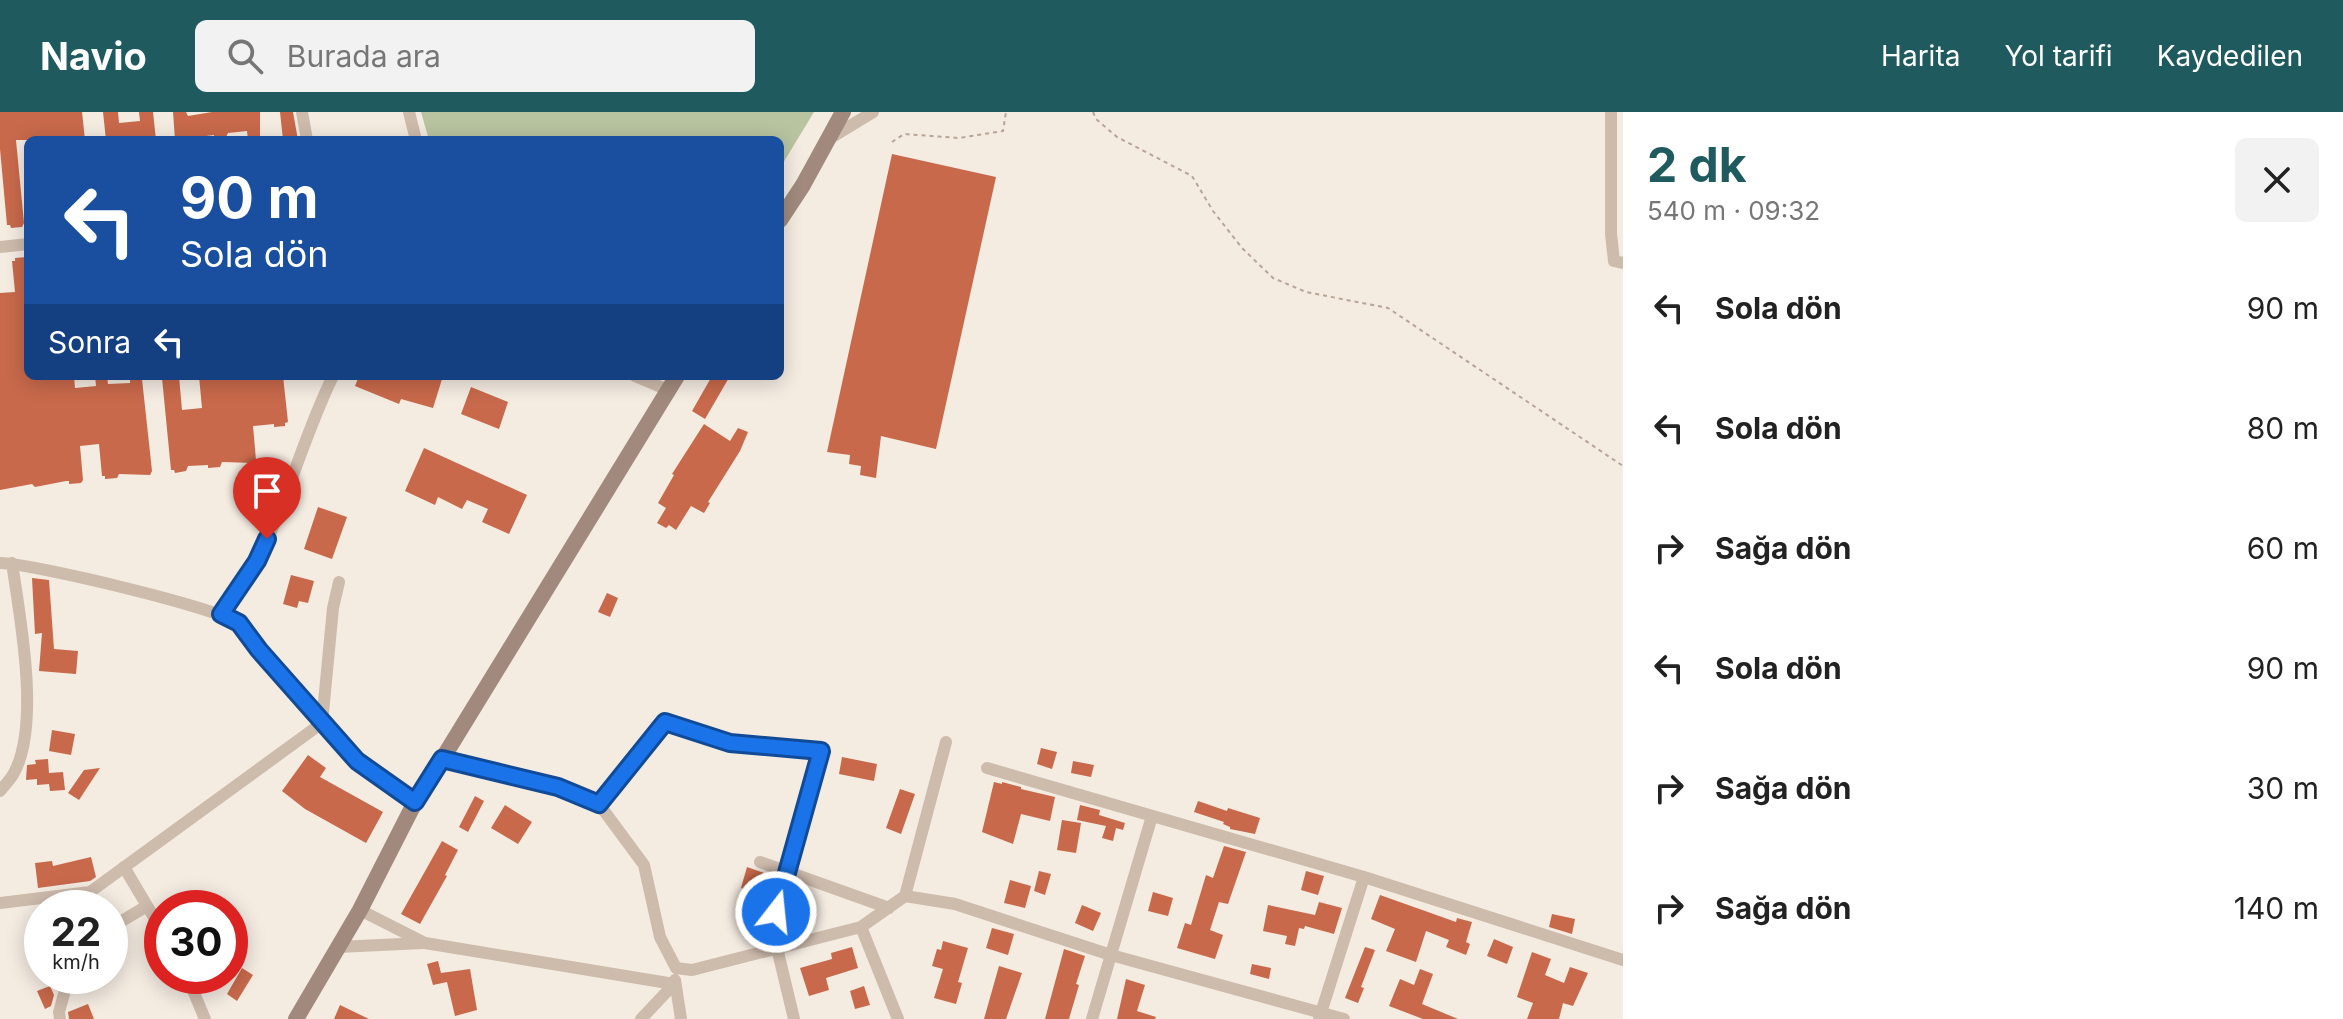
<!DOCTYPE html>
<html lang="tr">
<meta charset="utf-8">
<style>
:root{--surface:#fff;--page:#f2f2f2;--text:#222;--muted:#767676;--accent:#1f5a5e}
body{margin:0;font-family:Inter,sans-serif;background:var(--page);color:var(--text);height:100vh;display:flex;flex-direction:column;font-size:30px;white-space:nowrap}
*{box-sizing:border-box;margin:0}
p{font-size:26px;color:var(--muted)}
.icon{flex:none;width:44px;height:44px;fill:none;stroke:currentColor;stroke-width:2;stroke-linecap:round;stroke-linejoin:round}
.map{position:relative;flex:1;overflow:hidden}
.panel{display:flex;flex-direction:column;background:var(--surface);width:720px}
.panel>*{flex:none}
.top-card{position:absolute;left:24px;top:24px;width:760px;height:244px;border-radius:12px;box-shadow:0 4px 20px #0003;background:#1a4fa0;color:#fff;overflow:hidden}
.speed{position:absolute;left:24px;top:778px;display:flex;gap:16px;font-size:40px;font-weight:700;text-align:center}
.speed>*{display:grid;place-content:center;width:104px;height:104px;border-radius:50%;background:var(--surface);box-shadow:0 4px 20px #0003;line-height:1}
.speed small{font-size:20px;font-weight:400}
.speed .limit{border:12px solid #d22;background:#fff;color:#111}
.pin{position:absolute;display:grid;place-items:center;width:68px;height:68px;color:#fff;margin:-82px -34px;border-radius:50% 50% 50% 0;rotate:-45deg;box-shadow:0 0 8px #0007}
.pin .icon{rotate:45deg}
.me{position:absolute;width:88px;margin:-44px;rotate:16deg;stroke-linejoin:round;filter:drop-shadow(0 0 6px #0008)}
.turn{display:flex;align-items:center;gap:28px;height:168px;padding:0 24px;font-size:36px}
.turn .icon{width:104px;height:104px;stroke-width:2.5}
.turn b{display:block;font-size:56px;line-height:68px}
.then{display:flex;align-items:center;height:76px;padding:0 24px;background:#0003;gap:16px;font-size:30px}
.round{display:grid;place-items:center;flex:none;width:84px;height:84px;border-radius:12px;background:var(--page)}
.overview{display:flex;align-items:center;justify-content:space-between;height:136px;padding:0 24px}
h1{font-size:48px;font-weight:700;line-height:60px;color:var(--accent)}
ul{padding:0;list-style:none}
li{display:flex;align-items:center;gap:24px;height:120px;padding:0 24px}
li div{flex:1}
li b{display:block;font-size:30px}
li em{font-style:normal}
header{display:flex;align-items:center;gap:48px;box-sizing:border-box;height:112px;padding:0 40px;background:var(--accent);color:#fff}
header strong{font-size:38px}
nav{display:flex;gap:44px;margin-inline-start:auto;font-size:28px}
.search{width:560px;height:72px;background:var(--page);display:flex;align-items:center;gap:20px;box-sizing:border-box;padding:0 28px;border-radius:12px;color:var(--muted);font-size:30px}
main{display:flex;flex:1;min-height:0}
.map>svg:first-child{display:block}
.green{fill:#b8c4a0}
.building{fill:#c8694b}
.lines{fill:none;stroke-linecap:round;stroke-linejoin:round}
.path{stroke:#b9a596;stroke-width:2;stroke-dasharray:4 4;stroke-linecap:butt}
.minor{stroke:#cdbbac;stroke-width:12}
.secondary{stroke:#a18a7d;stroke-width:16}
.route-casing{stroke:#114b97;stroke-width:20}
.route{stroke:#1a73e8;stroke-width:14}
</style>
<header>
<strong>Navio</strong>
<div class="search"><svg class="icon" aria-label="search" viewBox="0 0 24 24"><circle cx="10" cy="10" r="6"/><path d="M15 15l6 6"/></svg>Burada ara</div>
<nav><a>Harita</a><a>Yol tarifi</a><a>Kaydedilen</a></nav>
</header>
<main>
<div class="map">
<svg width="1623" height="907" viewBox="0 0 1623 907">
<rect width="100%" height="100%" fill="#f4ebe1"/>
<!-- green -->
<path class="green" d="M 421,0 L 814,0 L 780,56 L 780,28 L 429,28 Z"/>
<!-- building -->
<path class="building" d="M 0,0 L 82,0 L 85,28 L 16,28 L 24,111 L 22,115 L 11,116 L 10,113 L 7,113 L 0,37 Z
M 103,0 L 118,0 L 119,11 L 140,9 L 139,0 L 153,0 L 156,28 L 106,28 Z
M 173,0 L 186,0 L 188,4 L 212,0 L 260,0 L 260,28 L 248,28 L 247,19 L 228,21 L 226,25 L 214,26 L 214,23 L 175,28 Z
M 280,0 L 293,0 L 298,28 L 283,28 Z
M 892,42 L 996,65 L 936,337 L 881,324 L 876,366 L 860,363 L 861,354 L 849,352 L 850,343 L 827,340 Z
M 26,145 L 28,264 L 74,264 L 75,276 L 96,274 L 95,264 L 107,264 L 108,272 L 130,271 L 130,268 L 142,267 L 152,359 L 150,363 L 119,362 L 117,366 L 105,367 L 105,364 L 102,364 L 99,332 L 80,334 L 83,368 L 81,371 L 69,372 L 69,369 L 66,369 L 35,375 L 32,372 L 0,378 L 0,181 L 15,180 L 12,149 L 15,149 L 15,146 Z
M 165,264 L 179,264 L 182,298 L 202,296 L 199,264 L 283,264 L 288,310 L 285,311 L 285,314 L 274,315 L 274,312 L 253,314 L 256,348 L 254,351 L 222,350 L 220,355 L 208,356 L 208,353 L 188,354 L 186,359 L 175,361 L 174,358 L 171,358 L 162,266 Z
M 359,264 L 443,264 L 433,296 L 401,287 L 399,292 L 355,274 Z
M 712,264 L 730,264 L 705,307 L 692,299 Z
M 471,275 L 508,290 L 499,317 L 461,302 Z
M 704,312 L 730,329 L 738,316 L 748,320 L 740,339 L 708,390 L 710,391 L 704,401 L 691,394 L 676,418 L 669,413 L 666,416 L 657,411 L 666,396 L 658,391 L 674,363 L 672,362 Z
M 424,336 L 527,383 L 509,422 L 482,410 L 488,397 L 467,388 L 462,397 L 438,385 L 435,393 L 405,379 Z
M 318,395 L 347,405 L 332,447 L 304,437 Z
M 291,463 L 314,469 L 308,491 L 299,489 L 297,496 L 283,492 Z
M 32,466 L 49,468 L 54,537 L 78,539 L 76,562 L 39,559 L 42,521 L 35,522 Z
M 607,481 L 618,486 L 610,505 L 598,500 Z
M 52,618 L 75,622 L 71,643 L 49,639 Z
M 1041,636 L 1057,640 L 1052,657 L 1037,652 Z
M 308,643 L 326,656 L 320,665 L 383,700 L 366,731 L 305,697 L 282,679 Z
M 842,645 L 877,652 L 874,669 L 839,662 Z
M 48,647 L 49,661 L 63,660 L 65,678 L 50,679 L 49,672 L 37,673 L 37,667 L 26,668 L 27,653 L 36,652 L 35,648 Z
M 1073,649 L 1094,653 L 1091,665 L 1071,661 Z
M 100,656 L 79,688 L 68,681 L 84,658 Z
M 994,670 L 1002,672 L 1002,670 L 1021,675 L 1021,677 L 1055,685 L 1050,709 L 1021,702 L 1013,732 L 982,720 Z
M 900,677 L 915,682 L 901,722 L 886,716 Z
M 475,684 L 484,689 L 468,720 L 459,715 Z
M 1198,689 L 1227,699 L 1228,696 L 1260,706 L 1255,722 L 1230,717 L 1230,715 L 1223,712 L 1224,710 L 1194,700 Z
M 505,693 L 532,710 L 518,732 L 491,716 Z
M 1080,693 L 1100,698 L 1099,703 L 1125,711 L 1123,718 L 1116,716 L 1113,729 L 1102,726 L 1106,714 L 1077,708 Z
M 1062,708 L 1081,711 L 1076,741 L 1057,738 Z
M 442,729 L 458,738 L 445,763 L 447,764 L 420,812 L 401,802 Z
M 1224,734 L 1246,740 L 1228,792 L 1219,790 L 1210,818 L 1223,823 L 1215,847 L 1177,836 L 1185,811 L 1191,813 L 1206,763 L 1213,766 Z
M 91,745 L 96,765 L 90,769 L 38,776 L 35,751 L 52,749 L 53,754 Z
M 747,755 L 767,762 L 757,797 L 760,797 L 755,821 L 742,818 L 750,779 L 741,776 Z
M 1039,759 L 1051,762 L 1045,783 L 1034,779 Z
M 1306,759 L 1324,764 L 1318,783 L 1301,778 Z
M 1010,768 L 1031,774 L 1025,796 L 1004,791 Z
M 1153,780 L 1173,786 L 1168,804 L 1148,799 Z
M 1380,783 L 1456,810 L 1457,806 L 1472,810 L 1466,830 L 1470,832 L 1466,843 L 1446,835 L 1449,828 L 1426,819 L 1416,850 L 1386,839 L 1395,817 L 1371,807 Z
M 1319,790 L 1342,796 L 1334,822 L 1305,814 L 1304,817 L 1299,816 L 1295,834 L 1285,832 L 1287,824 L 1263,819 L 1268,793 L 1315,803 Z
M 1082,793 L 1101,801 L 1093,819 L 1075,811 Z
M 1552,802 L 1575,807 L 1572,822 L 1549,815 Z
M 992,816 L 1014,822 L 1008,843 L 986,836 Z
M 1494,827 L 1513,835 L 1507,852 L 1487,844 Z
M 943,829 L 968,836 L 958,870 L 962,871 L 956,892 L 934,886 L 943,857 L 932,854 L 937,837 L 941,838 Z
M 852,835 L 858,856 L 826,866 L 829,878 L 809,884 L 800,856 L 832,847 L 831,841 Z
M 1365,835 L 1375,838 L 1361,875 L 1364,876 L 1358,891 L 1345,886 Z
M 1064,837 L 1085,844 L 1076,872 L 1079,873 L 1069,907 L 1045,907 Z
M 1532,840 L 1551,847 L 1545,863 L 1564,871 L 1570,855 L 1588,861 L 1573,894 L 1563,891 L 1559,907 L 1527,907 L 1533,891 L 1517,885 Z
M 438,849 L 441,861 L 470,857 L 477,898 L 455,904 L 447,870 L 433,873 L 427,852 Z
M 1252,852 L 1271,856 L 1269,867 L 1250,862 Z
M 999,854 L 1022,861 L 1006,907 L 984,907 Z
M 242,856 L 253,863 L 237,889 L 227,882 Z
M 1420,857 L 1433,862 L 1422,892 L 1458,907 L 1423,907 L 1389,894 L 1400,867 L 1414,873 Z
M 1126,867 L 1145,873 L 1137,899 L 1156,905 L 1155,907 L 1117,907 Z
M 50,874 L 54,883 L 51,894 L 45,897 L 37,879 Z
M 864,874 L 870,893 L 855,897 L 850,879 Z
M 88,892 L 94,907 L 69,907 L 68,900 Z
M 340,893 L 369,907 L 334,907 Z"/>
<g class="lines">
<!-- path -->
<path class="path" d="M 1093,0 L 1096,7 L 1117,25 L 1192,64 L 1213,99 L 1242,136 L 1273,166 L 1306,180 L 1388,196 L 1623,354
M 892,30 L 904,22 L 959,26 L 1003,19 L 1006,0"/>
<!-- minor -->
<path class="minor" d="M 302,0 L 307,28
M 409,0 L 416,28
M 1611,0 L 1611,122 L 1614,149 L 1623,151
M 827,28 L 873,0
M 0,135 L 28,132
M 635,264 L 668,278
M 0,451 C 29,451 225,497 241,513 C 248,520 253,530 259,538 C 288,575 321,615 356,647 C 374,663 396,676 415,690
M 221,502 C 234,484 249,466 259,446 C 288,387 304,323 333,264
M 442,647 L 558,675 L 599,692 L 644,753 L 660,825 L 676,856 L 692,858 L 861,815 L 898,907
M 987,656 L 1364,765
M 0,679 C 5,673 12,666 15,659 C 40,609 20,506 12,451
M 599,692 L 665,610 L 730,631 L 821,639 L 776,800 L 777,836 L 794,907
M 760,750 L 889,796
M 124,755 L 162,819
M 905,784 L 955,792 L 1111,843 L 1344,907
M 0,791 L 90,780 L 322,611 L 333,496 L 339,470
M 360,798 L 425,831 L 674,872
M 861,815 L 905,784 L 946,630
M 110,816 L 147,794
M 338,835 L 423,831
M 187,864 L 205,907
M 675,868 L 681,907
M 60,907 L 59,900 L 69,864
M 641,907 L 674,872
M 1092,907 L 1152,704
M 1319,907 L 1364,765 L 1623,848"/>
<!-- secondary -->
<path class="secondary" d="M 780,108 L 803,73 L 843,0
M 296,907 L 360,798 L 411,698 L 677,264"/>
</g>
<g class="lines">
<defs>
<path id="route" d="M 267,427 L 257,449 L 221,502 L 239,511 L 259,538 L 357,649 L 415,690 L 442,647 L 558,675 L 599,692 L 665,610 L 730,631 L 821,639 L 776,800"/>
</defs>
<!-- route casing -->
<use href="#route" class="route-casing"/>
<!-- route -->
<use href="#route" class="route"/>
</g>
</svg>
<div class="speed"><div>22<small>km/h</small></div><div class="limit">30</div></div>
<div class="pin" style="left:267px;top:427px;background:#d93025"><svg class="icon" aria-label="arrive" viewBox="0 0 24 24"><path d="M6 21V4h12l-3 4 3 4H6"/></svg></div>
<svg class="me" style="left:776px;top:800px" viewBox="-20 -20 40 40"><circle r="17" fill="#1a73e8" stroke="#fff" stroke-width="3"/><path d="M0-11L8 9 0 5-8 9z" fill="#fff"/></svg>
<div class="top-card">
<div class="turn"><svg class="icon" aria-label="left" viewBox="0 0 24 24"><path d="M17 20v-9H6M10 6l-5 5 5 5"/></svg><div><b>90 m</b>Sola dön</div></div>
<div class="then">Sonra<svg class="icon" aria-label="left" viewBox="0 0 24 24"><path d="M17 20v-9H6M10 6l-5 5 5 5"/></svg></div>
</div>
</div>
<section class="panel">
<div class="overview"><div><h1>2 dk</h1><p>540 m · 09:32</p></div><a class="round"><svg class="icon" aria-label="close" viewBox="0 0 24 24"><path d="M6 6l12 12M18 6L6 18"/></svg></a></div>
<ul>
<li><svg class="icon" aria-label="left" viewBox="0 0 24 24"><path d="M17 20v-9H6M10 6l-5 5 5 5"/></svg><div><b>Sola dön</b></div><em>90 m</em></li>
<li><svg class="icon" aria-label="left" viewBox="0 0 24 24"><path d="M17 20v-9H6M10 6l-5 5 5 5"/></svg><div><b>Sola dön</b></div><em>80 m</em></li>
<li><svg class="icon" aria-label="right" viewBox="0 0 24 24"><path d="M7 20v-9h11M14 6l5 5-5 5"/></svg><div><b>Sağa dön</b></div><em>60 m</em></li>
<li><svg class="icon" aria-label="left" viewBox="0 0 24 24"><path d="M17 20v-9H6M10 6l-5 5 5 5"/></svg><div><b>Sola dön</b></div><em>90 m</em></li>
<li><svg class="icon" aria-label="right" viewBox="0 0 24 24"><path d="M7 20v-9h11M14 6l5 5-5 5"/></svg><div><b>Sağa dön</b></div><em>30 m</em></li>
<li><svg class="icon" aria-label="right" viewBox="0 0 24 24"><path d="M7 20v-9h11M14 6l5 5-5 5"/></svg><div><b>Sağa dön</b></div><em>140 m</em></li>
</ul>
</section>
</main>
